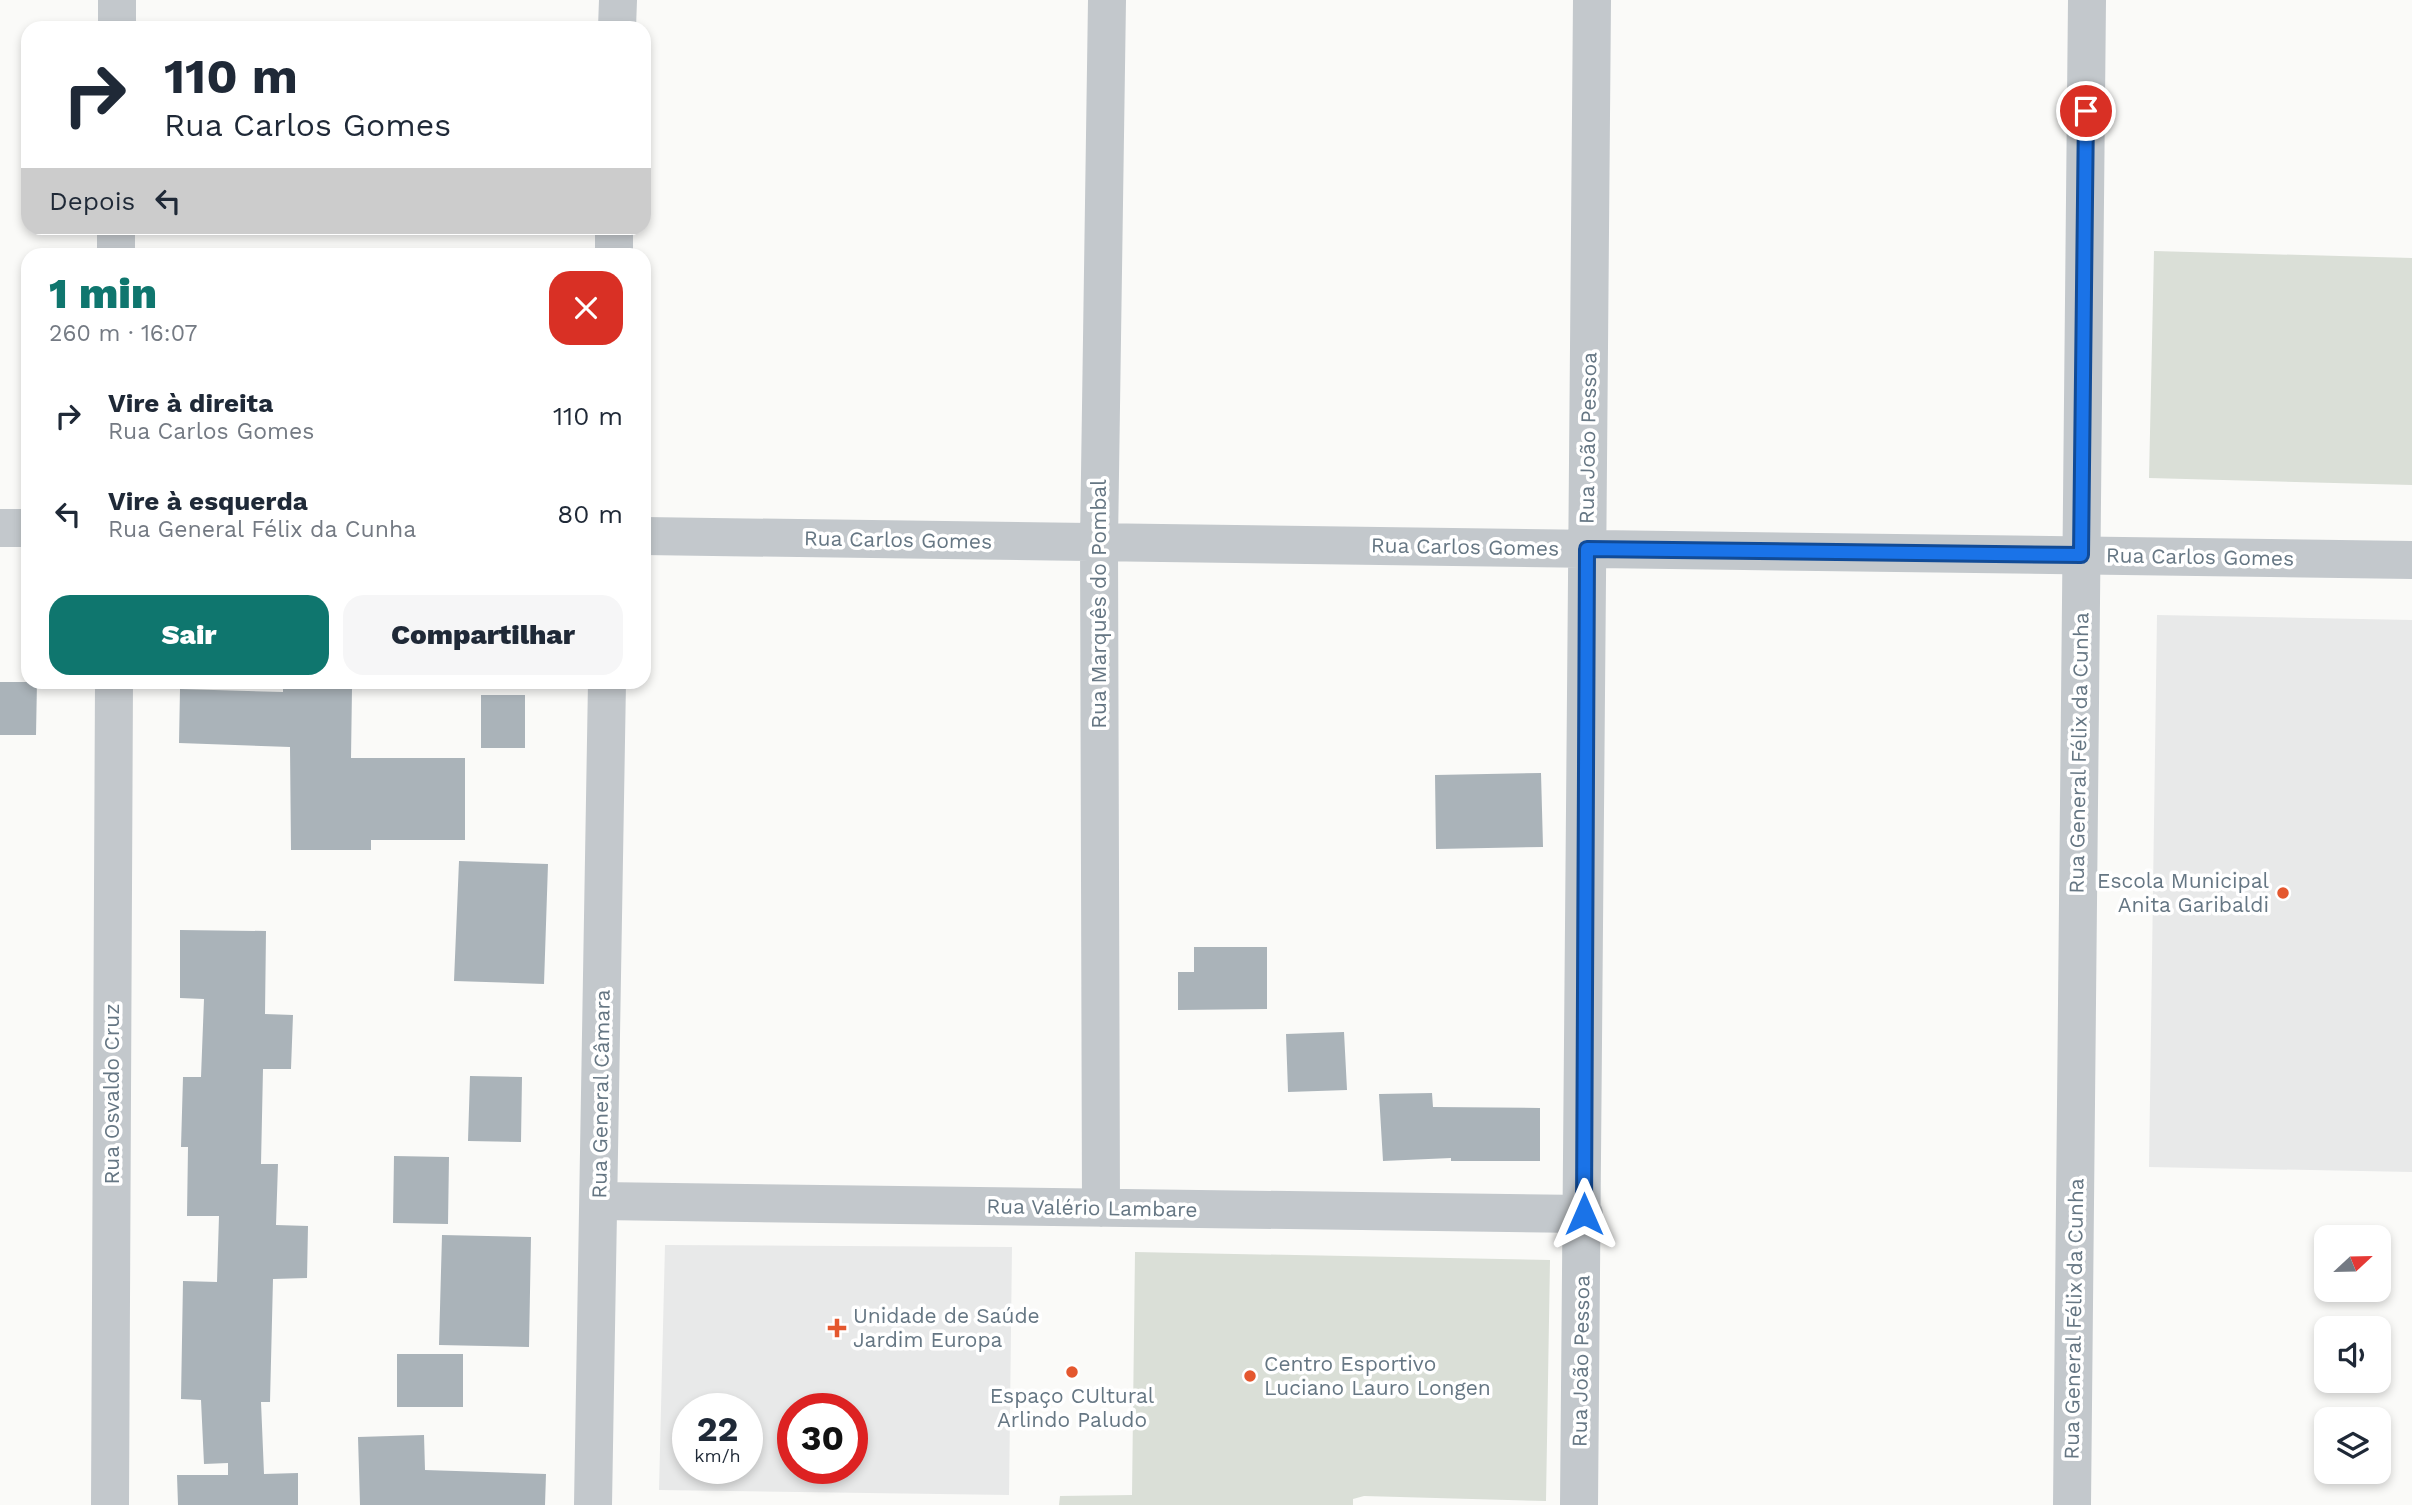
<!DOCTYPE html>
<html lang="pt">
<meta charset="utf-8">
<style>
:root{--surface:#fff;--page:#f6f6f7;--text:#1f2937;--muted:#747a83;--accent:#0f766e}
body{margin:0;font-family:"Work Sans",sans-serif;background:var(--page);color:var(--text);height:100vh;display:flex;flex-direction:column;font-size:26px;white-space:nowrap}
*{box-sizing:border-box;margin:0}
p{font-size:23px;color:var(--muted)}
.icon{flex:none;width:38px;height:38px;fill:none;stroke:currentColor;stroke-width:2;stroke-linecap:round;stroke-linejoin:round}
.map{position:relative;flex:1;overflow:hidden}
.side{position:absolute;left:21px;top:248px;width:630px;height:441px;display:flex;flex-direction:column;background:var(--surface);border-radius:21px;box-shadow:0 4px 10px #0003}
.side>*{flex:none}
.guide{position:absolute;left:21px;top:21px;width:630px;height:214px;border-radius:21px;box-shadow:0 4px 10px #0003;background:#fff;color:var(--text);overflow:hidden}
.needle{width:46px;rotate:68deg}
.fabs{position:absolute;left:2314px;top:1225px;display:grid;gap:14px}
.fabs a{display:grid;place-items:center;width:77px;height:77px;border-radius:14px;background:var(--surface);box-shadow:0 4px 10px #0003;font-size:35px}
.speed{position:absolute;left:672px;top:1393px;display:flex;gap:14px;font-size:35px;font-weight:700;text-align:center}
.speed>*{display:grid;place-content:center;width:91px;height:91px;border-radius:50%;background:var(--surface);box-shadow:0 4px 10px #0003;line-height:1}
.speed small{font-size:18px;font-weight:400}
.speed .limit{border:10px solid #d22;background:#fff;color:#111}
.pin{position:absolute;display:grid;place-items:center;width:60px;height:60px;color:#fff;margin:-30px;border:4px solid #fff;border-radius:50%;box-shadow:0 2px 7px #0007}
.me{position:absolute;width:77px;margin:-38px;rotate:0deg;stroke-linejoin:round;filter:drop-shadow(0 0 5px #0008)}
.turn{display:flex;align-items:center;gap:24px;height:147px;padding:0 28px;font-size:32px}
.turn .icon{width:91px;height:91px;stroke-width:2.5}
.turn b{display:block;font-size:49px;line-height:60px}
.then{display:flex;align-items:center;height:66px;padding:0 28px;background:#0003;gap:14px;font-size:26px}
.round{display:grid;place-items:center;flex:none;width:74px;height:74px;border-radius:21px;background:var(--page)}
.summary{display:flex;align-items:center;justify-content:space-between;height:119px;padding:0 28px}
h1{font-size:42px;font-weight:800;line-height:52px;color:var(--accent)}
.button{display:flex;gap:14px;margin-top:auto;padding:14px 28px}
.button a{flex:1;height:80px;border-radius:21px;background:var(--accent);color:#fff;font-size:28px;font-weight:800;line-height:80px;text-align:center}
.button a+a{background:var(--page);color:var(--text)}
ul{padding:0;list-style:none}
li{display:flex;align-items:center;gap:21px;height:98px;padding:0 28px}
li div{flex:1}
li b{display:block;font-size:26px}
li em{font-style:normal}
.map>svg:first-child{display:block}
.built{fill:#e8e9e9;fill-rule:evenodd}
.green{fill:#dadfd7}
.building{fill:#aab3b9}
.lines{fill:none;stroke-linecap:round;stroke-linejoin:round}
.minor{stroke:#c3c8cc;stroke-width:38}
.tertiary{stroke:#c3c8cc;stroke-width:38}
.route-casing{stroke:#114b97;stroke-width:18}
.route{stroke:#1a73e8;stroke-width:12}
.poi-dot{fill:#e4572e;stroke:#fff;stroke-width:2.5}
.labels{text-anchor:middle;stroke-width:7;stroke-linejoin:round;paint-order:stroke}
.street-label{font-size:21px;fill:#657683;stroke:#fff}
.poi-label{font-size:21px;fill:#657683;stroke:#fff;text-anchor:start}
</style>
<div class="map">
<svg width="2412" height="1505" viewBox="0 0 2412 1505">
<rect width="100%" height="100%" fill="#fafaf8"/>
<!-- built -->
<path class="built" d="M 2157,615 L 2412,620 L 2412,1172 L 2149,1167 Z
M 665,1245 L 1012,1247 L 1009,1495 L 659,1490 ZM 688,1409 L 747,1409 L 747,1468 L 688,1468 ZM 793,1409 L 852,1409 L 852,1468 L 793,1468 Z"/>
<!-- green -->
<path class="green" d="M 2154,251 L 2412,258 L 2412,485 L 2149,478 Z
M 1135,1252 L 1550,1260 L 1546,1501 L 1364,1496 L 1353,1499 L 1353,1505 L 1059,1505 L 1060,1496 L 1132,1495 Z"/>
<!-- building -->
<path class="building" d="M 0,682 L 37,682 L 36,735 L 0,735 Z
M 283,687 L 352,688 L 351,758 L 465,758 L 465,840 L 371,840 L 371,850 L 291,850 L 290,747 L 179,743 L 180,689 L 283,692 Z
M 481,695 L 525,695 L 525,748 L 481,748 Z
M 1541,773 L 1543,847 L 1436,849 L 1435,775 Z
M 459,861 L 548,864 L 544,984 L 454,981 Z
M 180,930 L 266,931 L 265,1014 L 293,1015 L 291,1069 L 263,1069 L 261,1164 L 278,1164 L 276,1225 L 308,1226 L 307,1278 L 273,1279 L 270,1402 L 261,1402 L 264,1474 L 298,1473 L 298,1505 L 178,1505 L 177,1475 L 228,1475 L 228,1463 L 204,1464 L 201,1400 L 181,1399 L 183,1281 L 217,1282 L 219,1216 L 187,1216 L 188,1147 L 181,1147 L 183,1077 L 201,1077 L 204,999 L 180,998 Z
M 1194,947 L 1267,947 L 1267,1009 L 1178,1010 L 1178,972 L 1194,972 Z
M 1344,1032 L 1347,1090 L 1288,1092 L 1286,1034 Z
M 470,1076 L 522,1077 L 521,1142 L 468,1141 Z
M 1432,1093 L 1433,1107 L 1540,1108 L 1540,1161 L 1451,1161 L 1451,1158 L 1383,1161 L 1379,1094 Z
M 394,1156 L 449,1157 L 448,1224 L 393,1223 Z
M 442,1235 L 531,1237 L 529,1347 L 439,1345 Z
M 397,1354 L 463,1354 L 463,1407 L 397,1407 Z
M 424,1435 L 425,1470 L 546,1474 L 545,1505 L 360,1505 L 358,1437 Z"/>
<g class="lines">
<!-- minor -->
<path class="minor" d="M 117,28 L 117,0
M 617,28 L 618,0
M 116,256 L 116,228
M 614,256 L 614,228
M 0,528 L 28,528
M 644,536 L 2412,560
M 600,1201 L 1584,1214
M 1101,1208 L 1099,542 L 1107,0
M 110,1505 L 114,682
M 593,1505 L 607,682
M 1579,1505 L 1592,0"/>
<!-- tertiary -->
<path class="tertiary" d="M 2072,1505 L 2087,0"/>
</g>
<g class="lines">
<defs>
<path id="route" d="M 1584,1214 L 1587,549 L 2081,555 L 2086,111"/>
</defs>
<!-- route casing -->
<use href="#route" class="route-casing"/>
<!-- route -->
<use href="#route" class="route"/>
</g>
<!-- markers -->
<g class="poi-dot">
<circle cx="2283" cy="893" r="7"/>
<path d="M833.5 1317.5h7v7h7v7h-7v7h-7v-7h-7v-7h7z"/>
<circle cx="1072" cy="1372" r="7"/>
<circle cx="1250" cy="1376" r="7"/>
</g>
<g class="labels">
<!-- street labels -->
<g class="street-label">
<text transform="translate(1588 438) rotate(-89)" y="7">Rua João Pessoa</text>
<text transform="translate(898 540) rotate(1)" y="7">Rua Carlos Gomes</text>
<text transform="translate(1465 547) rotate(1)" y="7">Rua Carlos Gomes</text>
<text transform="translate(2200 557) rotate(1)" y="7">Rua Carlos Gomes</text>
<text transform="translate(1099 604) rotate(-90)" y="7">Rua Marquês do Pombal</text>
<text transform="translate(2079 753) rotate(-89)" y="7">Rua General Félix da Cunha</text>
<text transform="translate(112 1094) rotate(-90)" y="7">Rua Osvaldo Cruz</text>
<text transform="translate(601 1094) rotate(-89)" y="7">Rua General Câmara</text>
<text transform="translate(1092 1208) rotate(1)" y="7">Rua Valério Lambare</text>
<text transform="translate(2074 1319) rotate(-89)" y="7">Rua General Félix da Cunha</text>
<text transform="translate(1581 1361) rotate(-89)" y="7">Rua João Pessoa</text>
</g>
<!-- poi labels -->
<g class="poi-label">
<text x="2269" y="888" text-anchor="end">Escola Municipal<tspan x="2269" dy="24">Anita Garibaldi</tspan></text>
<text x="853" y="1323">Unidade de Saúde<tspan x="853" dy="24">Jardim Europa</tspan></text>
<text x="1264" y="1371">Centro Esportivo<tspan x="1264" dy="24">Luciano Lauro Longen</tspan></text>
<text x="1072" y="1403" text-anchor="middle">Espaço CUltural<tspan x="1072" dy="24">Arlindo Paludo</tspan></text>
</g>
</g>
</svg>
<div class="fabs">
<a><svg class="needle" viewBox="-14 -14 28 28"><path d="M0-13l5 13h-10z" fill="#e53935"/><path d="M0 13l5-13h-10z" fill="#747a83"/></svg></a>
<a><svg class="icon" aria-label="sound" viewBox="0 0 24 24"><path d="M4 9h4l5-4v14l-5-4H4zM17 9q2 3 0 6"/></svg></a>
<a><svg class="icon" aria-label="layers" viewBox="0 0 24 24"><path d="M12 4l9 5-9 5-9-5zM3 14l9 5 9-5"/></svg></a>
</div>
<div class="speed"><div>22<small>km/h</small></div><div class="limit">30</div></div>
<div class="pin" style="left:2086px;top:111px;background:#d93025"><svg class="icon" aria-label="arrive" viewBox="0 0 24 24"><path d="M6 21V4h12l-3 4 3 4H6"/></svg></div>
<svg class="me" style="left:1584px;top:1214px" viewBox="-20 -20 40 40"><path d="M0-17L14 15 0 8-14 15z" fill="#1a73e8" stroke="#fff" stroke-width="4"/></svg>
<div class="guide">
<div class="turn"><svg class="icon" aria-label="right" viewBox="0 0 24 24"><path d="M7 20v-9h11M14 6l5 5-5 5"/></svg><div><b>110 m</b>Rua Carlos Gomes</div></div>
<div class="then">Depois<svg class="icon" aria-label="left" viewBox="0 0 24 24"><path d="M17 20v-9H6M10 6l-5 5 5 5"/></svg></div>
</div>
<section class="side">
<div class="summary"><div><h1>1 min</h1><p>260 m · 16:07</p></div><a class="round" style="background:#d93025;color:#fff"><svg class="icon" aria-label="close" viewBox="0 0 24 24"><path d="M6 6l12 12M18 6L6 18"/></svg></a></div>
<ul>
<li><svg class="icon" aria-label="right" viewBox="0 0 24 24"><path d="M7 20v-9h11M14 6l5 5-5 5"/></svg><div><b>Vire à direita</b><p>Rua Carlos Gomes</p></div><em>110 m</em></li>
<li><svg class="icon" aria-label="left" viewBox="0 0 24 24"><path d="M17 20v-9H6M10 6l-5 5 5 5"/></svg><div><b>Vire à esquerda</b><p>Rua General Félix da Cunha</p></div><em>80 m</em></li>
</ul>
<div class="button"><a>Sair</a><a>Compartilhar</a></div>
</section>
</div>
